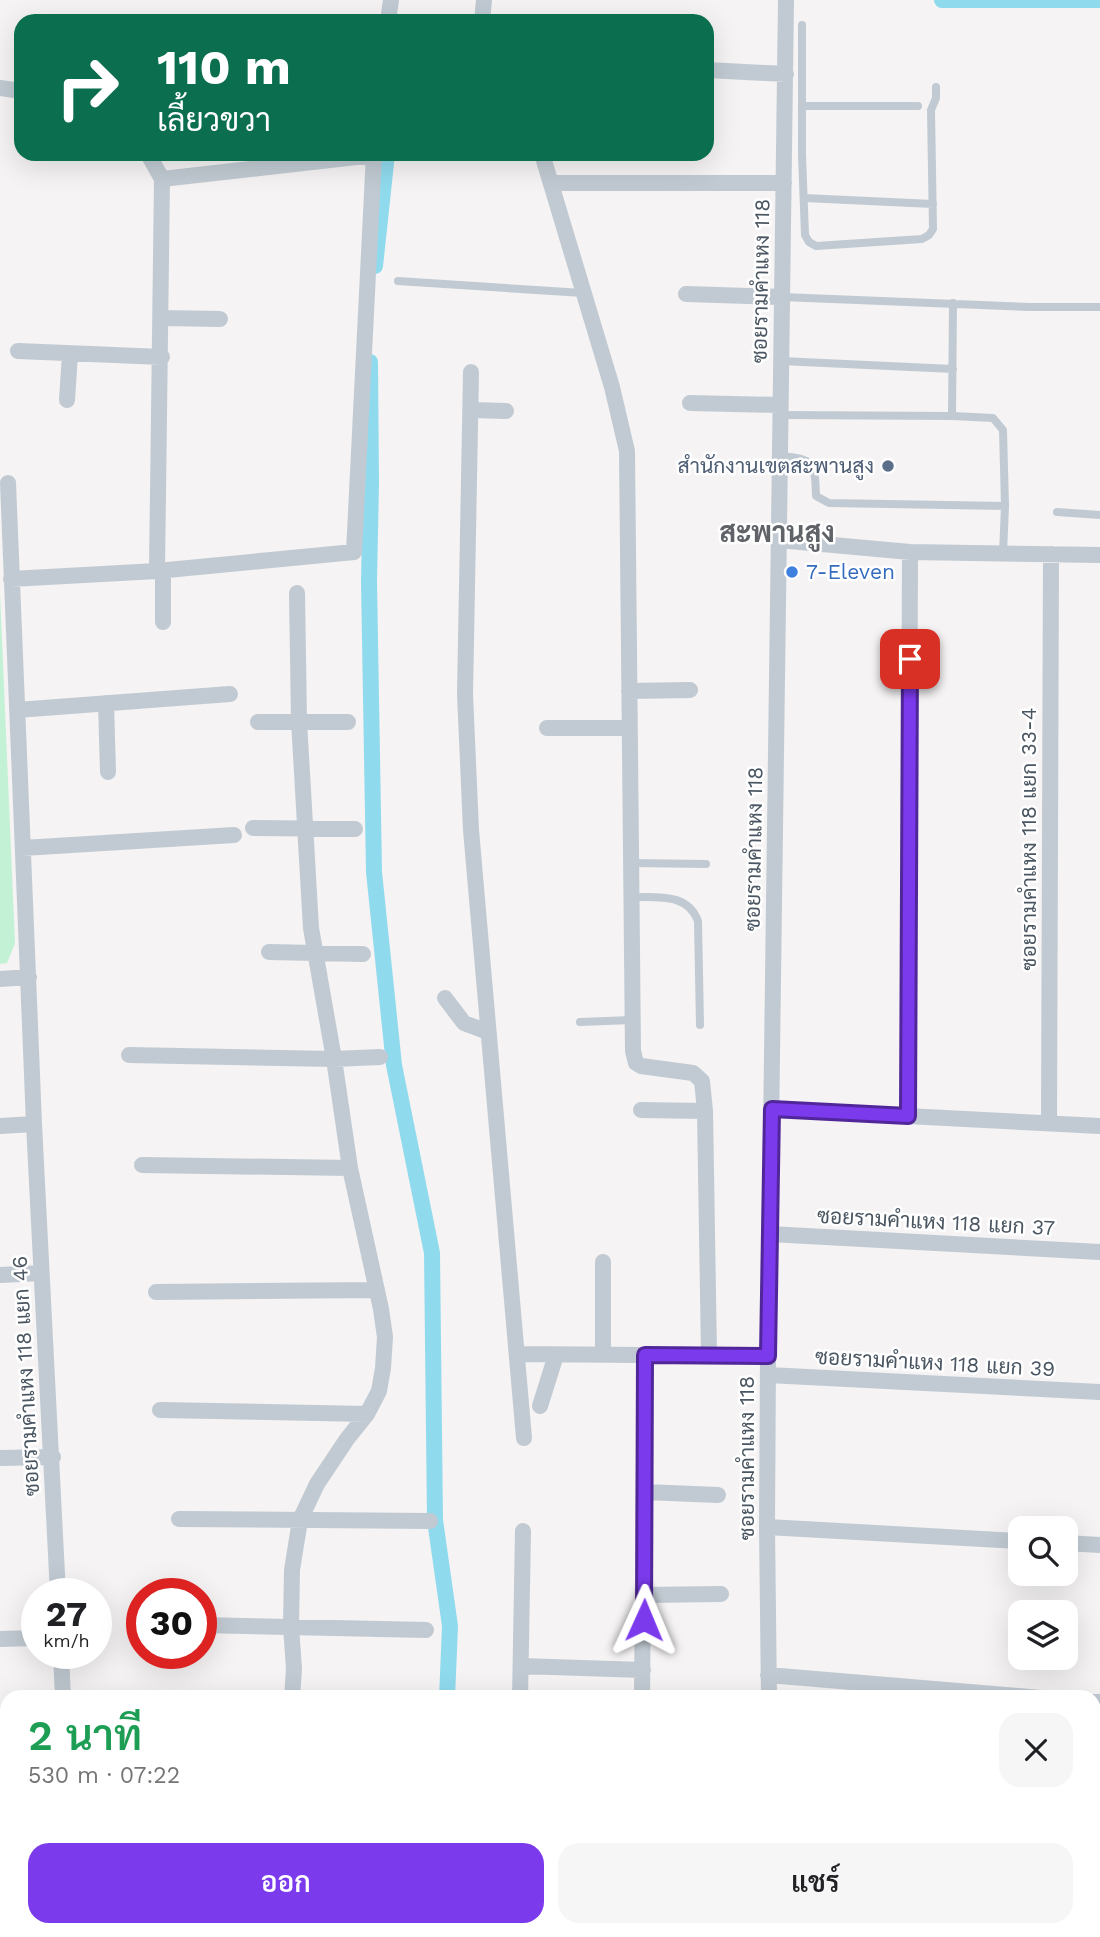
<!DOCTYPE html>
<html lang="th">
<meta charset="utf-8">
<style>
:root{--surface:#fff;--page:#f6f6f6;--text:#202124;--muted:#757577;--accent:#7c3aed}
body{margin:0;font-family:"Work Sans",Sarabun,sans-serif;background:var(--page);color:var(--text);height:100vh;display:flex;flex-direction:column;font-size:26px;white-space:nowrap}
*{box-sizing:border-box;margin:0}
p{font-size:23px;color:var(--muted)}
.icon{flex:none;width:38px;height:38px;fill:none;stroke:currentColor;stroke-width:2;stroke-linecap:round;stroke-linejoin:round}
.map{position:relative;flex:1;overflow:hidden}
.details{position:absolute;left:0px;top:1690px;width:1101px;height:247px;display:flex;flex-direction:column;background:var(--surface);border-radius:21px 21px 0 0;box-shadow:0 7px 28px #0002}
.details>*{flex:none}
.guide{position:absolute;left:14px;top:14px;width:700px;height:147px;border-radius:21px;box-shadow:0 7px 28px #0002;background:#0b6e4f;color:#fff;overflow:hidden}
.fabs{position:absolute;left:1008px;top:1516px;display:grid;gap:14px}
.fabs a{display:grid;place-items:center;width:70px;height:70px;border-radius:14px;background:var(--surface);box-shadow:0 7px 28px #0002;font-size:35px}
.speed{position:absolute;left:21px;top:1578px;display:flex;gap:14px;font-size:35px;font-weight:700;text-align:center}
.speed>*{display:grid;place-content:center;width:91px;height:91px;border-radius:50%;background:var(--surface);box-shadow:0 7px 28px #0002;line-height:1}
.speed small{font-size:18px;font-weight:400}
.speed .limit{border:10px solid #d22;background:#fff;color:#111}
.pin{position:absolute;display:grid;place-items:center;width:60px;height:60px;color:#fff;margin:-30px;border-radius:14px;box-shadow:0 4px 10px #0006}
.me{position:absolute;width:77px;margin:-38px;rotate:1deg;stroke-linejoin:round;filter:drop-shadow(0 0 5px #0008)}
.turn{display:flex;align-items:center;gap:24px;height:147px;padding:0 28px;font-size:32px}
.turn .icon{width:91px;height:91px;stroke-width:2.5}
.turn b{display:block;font-size:49px;line-height:60px}
.round{display:grid;place-items:center;flex:none;width:74px;height:74px;border-radius:21px;background:var(--page)}
.head{display:flex;align-items:center;justify-content:space-between;height:119px;padding:0 28px}
h1{font-size:42px;font-weight:600;line-height:52px;color:#1e9e55}
.primary-button{display:flex;gap:14px;margin-top:auto;padding:14px 28px}
.primary-button a{flex:1;height:80px;border-radius:21px;background:var(--accent);color:#fff;font-size:28px;font-weight:600;line-height:80px;text-align:center}
.primary-button a+a{background:var(--page);color:var(--text)}
.map>svg:first-child{display:block}
.green{fill:#c3f1d5}
.lines{fill:none;stroke-linecap:round;stroke-linejoin:round}
.canal{stroke:#90daee;stroke-width:16}
.service{stroke:#c1cad2;stroke-width:8}
.minor{stroke:#c1cad2;stroke-width:16}
.route-casing{stroke:#51269a;stroke-width:18}
.route{stroke:#7c3aed;stroke-width:12}
.service-dot{fill:#5c6f8a;stroke:#fff;stroke-width:2.5}
.shop-dot{fill:#3f7fe0;stroke:#fff;stroke-width:2.5}
.labels{text-anchor:middle;stroke-width:5;stroke-linejoin:round;paint-order:stroke}
.street-label{font-size:21px;fill:#4a5661;stroke:#fff}
.service-label{font-size:21px;fill:#4e5e75;stroke:#fff;text-anchor:end}
.shop-label{font-size:21px;fill:#366cbe;stroke:#fff;text-anchor:start}
.district-label{font-size:28px;font-weight:bold;fill:#5f6368;stroke:#fff}
</style>
<div class="map">
<svg width="1100" height="1937" viewBox="0 0 1100 1937">
<rect width="100%" height="100%" fill="#f5f3f3"/>
<!-- green -->
<path class="green" d="M 0,594 L 15,943 L 7,963 L 0,964 Z"/>
<g class="lines">
<!-- canal -->
<path class="canal" d="M 942,0 L 1098,0
M 375,266 L 387,154
M 370,362 L 371,483 L 369,581 L 374,872 L 394,1065 L 432,1253 L 435,1520 L 450,1626 L 447,1698
M 751,1930 L 751,1937"/>
<!-- service -->
<path class="service" d="M 802,25 L 802,155 L 805,235 L 809,242 L 816,246 L 922,239 L 929,235 L 933,229 L 931,110 L 936,98 L 936,87
M 802,106 L 918,106
M 804,198 L 933,204
M 398,281 L 583,293
M 782,297 L 1029,307 L 1100,307
M 781,361 L 953,369
M 780,415 L 952,416 L 993,418 L 1003,430 L 1005,506 L 1003,554
M 952,416 L 953,303
M 780,456 C 814,459 815,462 816,496 L 829,503 L 1005,506
M 1057,512 L 1100,515
M 630,863 L 706,864
M 630,897 C 656,898 687,892 698,921 L 700,1025
M 580,1022 L 632,1020"/>
<!-- minor -->
<path class="minor" d="M 388,21 L 391,0
M 482,21 L 484,0
M 707,70 L 786,74
M 0,88 L 21,91
M 148,154 L 162,179 L 374,155
M 542,154 L 612,387 L 627,451 L 633,1051 L 636,1063 L 641,1066 L 693,1073 L 702,1081 L 705,1111 L 709,1355
M 551,183 L 784,183
M 686,294 L 782,297
M 162,318 L 220,319
M 18,351 L 162,357
M 471,372 L 465,694 L 471,830 L 524,1438
M 67,400 L 70,354
M 690,403 L 780,405
M 471,410 L 506,411
M 8,483 L 34,1124 L 58,1594
M 778,540 L 910,552 L 1100,555
M 157,571 L 162,179
M 163,571 L 163,622
M 11,579 L 157,571 L 354,552 L 374,154
M 629,691 L 690,690
M 106,703 L 108,772
M 17,710 L 230,694
M 258,722 L 348,722
M 547,728 L 629,728
M 253,828 L 355,829
M 23,848 L 234,835
M 269,952 L 363,954
M 0,979 L 29,977
M 445,998 L 464,1023 L 488,1032
M 129,1055 L 334,1059 L 380,1057
M 772,1109 L 1100,1126
M 641,1110 L 705,1111
M 908,1116 L 910,552
M 1049,1123 L 1051,554
M 0,1126 L 34,1124
M 142,1165 L 350,1168
M 770,1234 L 1100,1252
M 603,1262 L 603,1355
M 0,1275 L 41,1273
M 156,1292 L 377,1290
M 518,1354 L 768,1356
M 768,1375 L 1100,1392
M 540,1406 L 556,1355
M 160,1410 L 367,1414
M 0,1458 L 53,1457
M 645,1492 L 718,1495
M 179,1519 L 430,1521
M 767,1527 L 1020,1541
M 1066,1543 L 1100,1545
M 645,1595 L 721,1594
M 201,1625 L 426,1630
M 0,1639 L 37,1638
M 61,1654 L 63,1698
M 521,1666 L 643,1670
M 768,1675 L 1041,1698
M 292,1698 L 294,1669 L 291,1626 L 292,1570 L 300,1520 L 317,1484 L 347,1439 L 367,1414 L 379,1391 L 383,1368 L 385,1337 L 381,1309 L 350,1168 L 334,1059 L 311,928 L 299,721 L 297,593
M 520,1698 L 523,1531
M 642,1698 L 645,1355
M 769,1698 L 767,1527 L 768,1356 L 786,0
M 1094,1702 L 1100,1702
M 0,1822 L 7,1821
M 76,1930 L 76,1937
M 228,1930 L 229,1937
M 781,1933 L 898,1930
M 206,1937 L 207,1930
M 510,1937 L 510,1930
M 642,1937 L 642,1930"/>
</g>
<g class="lines">
<defs>
<path id="route" d="M 644,1620 L 645,1355 L 768,1356 L 772,1109 L 908,1116 L 910,659"/>
</defs>
<!-- route casing -->
<use href="#route" class="route-casing"/>
<!-- route -->
<use href="#route" class="route"/>
</g>
<!-- markers -->
<circle class="service-dot" cx="888" cy="466" r="7"/>
<circle class="shop-dot" cx="792" cy="572" r="7"/>
<g class="labels">
<!-- street labels -->
<g class="street-label">
<text transform="translate(761 281) rotate(-89)" y="7">ซอยรามคำแหง 118</text>
<text transform="translate(1029 839) rotate(-90)" y="7">ซอยรามคำแหง 118 แยก 33-4</text>
<text transform="translate(754 849) rotate(-89)" y="7">ซอยรามคำแหง 118</text>
<text transform="translate(936 1222) rotate(3)" y="7">ซอยรามคำแหง 118 แยก 37</text>
<text transform="translate(935 1363) rotate(3)" y="7">ซอยรามคำแหง 118 แยก 39</text>
<text transform="translate(26 1376) rotate(-93)" y="7">ซอยรามคำแหง 118 แยก 46</text>
<text transform="translate(747 1458) rotate(-90)" y="7">ซอยรามคำแหง 118</text>
</g>
<!-- service labels -->
<g class="service-label">
<text x="874" y="473">สำนักงานเขตสะพานสูง</text>
</g>
<!-- shop labels -->
<g class="shop-label">
<text x="806" y="579">7-Eleven</text>
</g>
<!-- district labels -->
<g class="district-label">
<text x="777" y="542">สะพานสูง</text>
</g>
</g>
</svg>
<div class="fabs">
<a><svg class="icon" aria-label="search" viewBox="0 0 24 24"><circle cx="10" cy="10" r="6"/><path d="M15 15l6 6"/></svg></a>
<a><svg class="icon" aria-label="layers" viewBox="0 0 24 24"><path d="M12 4l9 5-9 5-9-5zM3 14l9 5 9-5"/></svg></a>
</div>
<div class="speed"><div>27<small>km/h</small></div><div class="limit">30</div></div>
<div class="pin" style="left:910px;top:659px;background:#d93025"><svg class="icon" aria-label="arrive" viewBox="0 0 24 24"><path d="M6 21V4h12l-3 4 3 4H6"/></svg></div>
<svg class="me" style="left:644px;top:1620px" viewBox="-20 -20 40 40"><path d="M0-17L14 15 0 8-14 15z" fill="#7c3aed" stroke="#fff" stroke-width="4"/></svg>
<div class="guide">
<div class="turn"><svg class="icon" aria-label="right" viewBox="0 0 24 24"><path d="M7 20v-9h11M14 6l5 5-5 5"/></svg><div><b>110 m</b>เลี้ยวขวา</div></div>
</div>
<section class="details">
<div class="head"><div><h1>2 นาที</h1><p>530 m · 07:22</p></div><a class="round"><svg class="icon" aria-label="close" viewBox="0 0 24 24"><path d="M6 6l12 12M18 6L6 18"/></svg></a></div>
<div class="primary-button"><a>ออก</a><a>แชร์</a></div>
</section>
</div>
